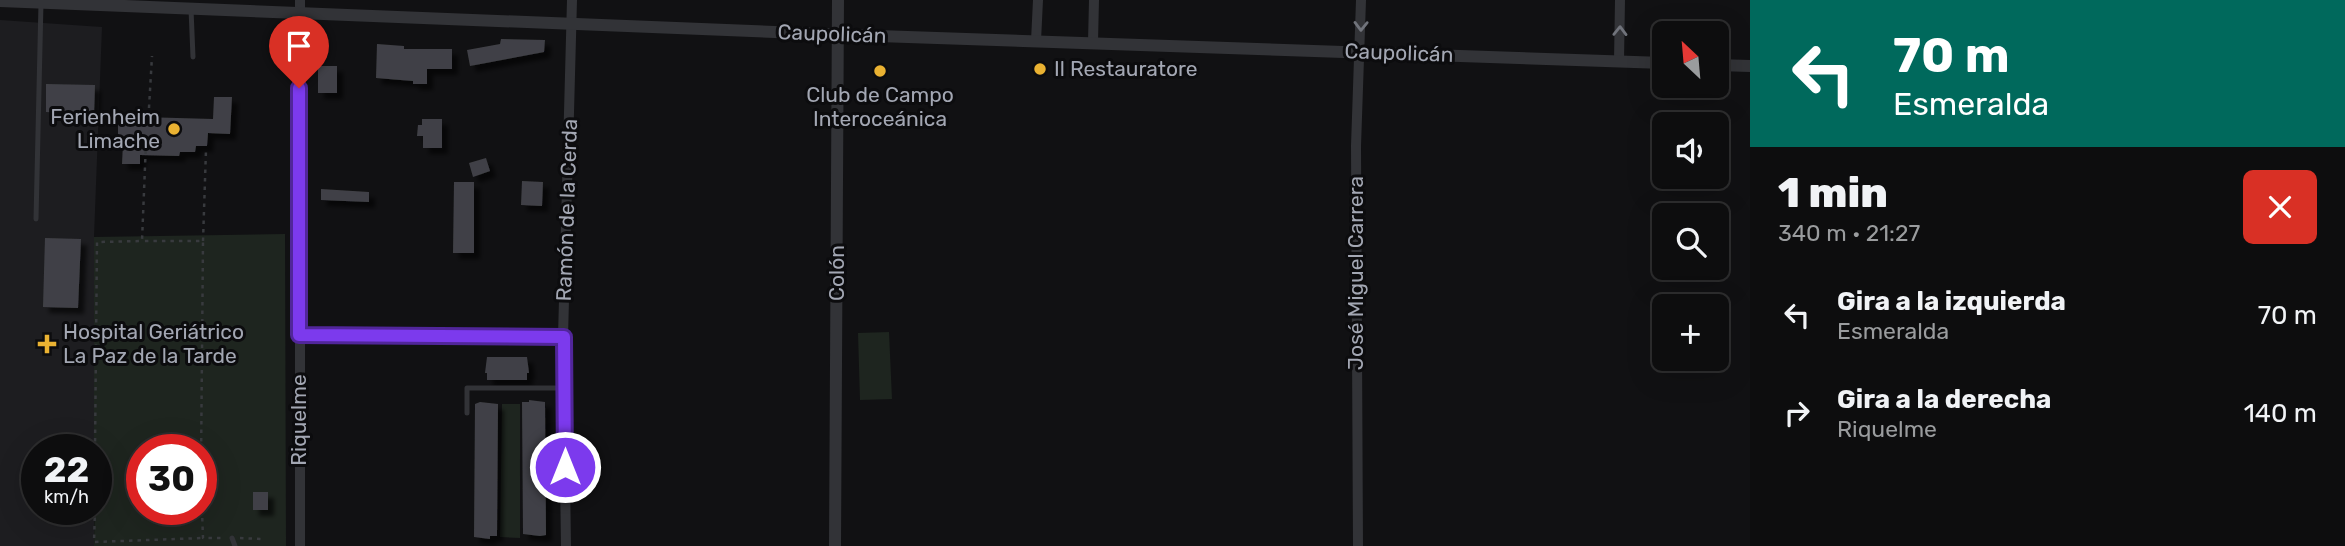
<!DOCTYPE html>
<html lang="es">
<meta charset="utf-8">
<style>
:root{--surface:#0d0d0e;--page:#161617;--text:#f1f3f6;--muted:#9a9c9e;--line:#2d2d2e}
body{margin:0;font-family:Rubik,sans-serif;background:var(--page);color:var(--text);height:100vh;display:flex;flex-direction:column;font-size:26px;white-space:nowrap}
*{box-sizing:border-box;margin:0}
p{font-size:23px;color:var(--muted)}
.icon{flex:none;width:38px;height:38px;fill:none;stroke:currentColor;stroke-width:2;stroke-linecap:round;stroke-linejoin:round}
.map{position:relative;flex:1;overflow:hidden}
.panel{display:flex;flex-direction:column;background:var(--surface);width:595px}
.panel>*{flex:none}
.hud{background:#00695c;color:#fff;overflow:hidden}
.needle{width:46px;rotate:334deg}
.tools{position:absolute;left:1652px;top:21px;display:grid;gap:14px}
.tools a{display:grid;place-items:center;width:77px;height:77px;border-radius:10px;background:var(--surface);box-shadow:0 7px 28px #0002,0 0 0 2px var(--line);font-size:35px}
.speed{position:absolute;left:21px;top:434px;display:flex;gap:14px;font-size:35px;font-weight:700;text-align:center}
.speed>*{display:grid;place-content:center;width:91px;height:91px;border-radius:50%;background:var(--surface);box-shadow:0 7px 28px #0002,0 0 0 2px var(--line);line-height:1}
.speed small{font-size:18px;font-weight:400}
.speed .limit{border:10px solid #d22;background:#fff;color:#111}
.pin{position:absolute;display:grid;place-items:center;width:60px;height:60px;color:#fff;margin:-72px -30px;border-radius:50% 50% 50% 0;rotate:-45deg;box-shadow:0 0 7px #0007}
.pin .icon{rotate:45deg}
.me{position:absolute;width:77px;margin:-38px;rotate:0deg;stroke-linejoin:round;filter:drop-shadow(0 0 5px #0008)}
.turn{display:flex;align-items:center;gap:24px;height:147px;padding:0 28px;font-size:32px}
.turn .icon{width:91px;height:91px;stroke-width:2.5}
.turn b{display:block;font-size:49px;line-height:60px}
.round{display:grid;place-items:center;flex:none;width:74px;height:74px;border-radius:10px;background:var(--page)}
.head{display:flex;align-items:center;justify-content:space-between;height:119px;padding:0 28px}
h1{font-size:42px;font-weight:800;line-height:52px}
ul{padding:0;list-style:none}
li{display:flex;align-items:center;gap:21px;height:98px;padding:0 28px}
li div{flex:1}
li b{display:block;font-size:26px}
li em{font-style:normal}
main{display:flex;flex:1;min-height:0}
.map>svg:first-child{display:block}
.built{fill:#1d1d20}
.green{fill:#1e251f;fill-rule:evenodd}
.building{fill:#404146;filter:url(#shadow)}
.lines{fill:none;stroke-linecap:round;stroke-linejoin:round}
.path{stroke:#383a3e;stroke-width:2.5;stroke-dasharray:3.5 5;stroke-linecap:butt}
.service{stroke:#323337;stroke-width:5}
.minor{stroke:#323337;stroke-width:10}
.tertiary{stroke:#323337;stroke-width:12}
.oneway{stroke:#70737b}
.route-casing{stroke:#51269a;stroke-width:18}
.route{stroke:#7c3aed;stroke-width:12}
.poi-dot{fill:#eab232;stroke:#0c0c0e;stroke-width:2.5}
.labels{text-anchor:middle;stroke-width:6;stroke-linejoin:round;paint-order:stroke}
.street-label{font-size:21px;fill:#a3a7b3;stroke:#0c0c0e}
.poi-label{font-size:21px;fill:#a3a7b3;stroke:#0c0c0e;text-anchor:start}
</style>
<main>
<div class="map">
<svg width="1750" height="546" viewBox="0 0 1750 546">
<defs>
<filter id="shadow"><feDropShadow dx="6" dy="6" stdDeviation="2" flood-color="#0009"/></filter>
</defs>
<rect width="100%" height="100%" fill="#111113"/>
<!-- built -->
<path class="built" d="M 0,20 L 102,27 L 94,237 L 94,450 L 37,450 L 37,509 L 94,509 L 94,546 L 0,546 Z"/>
<!-- green -->
<path class="green" d="M 285,234 L 286,546 L 94,546 L 96,450 L 94,450 L 94,237 ZM 142,450 L 201,450 L 201,509 L 142,509 Z
M 889,332 L 892,399 L 860,400 L 858,333 Z
M 502,404 L 520,404 L 520,538 L 500,537 Z"/>
<!-- building -->
<path class="building" d="M 501,39 L 545,40 L 544,52 L 470,66 L 467,50 L 500,44 Z
M 377,44 L 404,46 L 404,49 L 452,49 L 452,69 L 427,69 L 427,84 L 413,84 L 413,81 L 376,78 Z
M 318,66 L 337,66 L 337,93 L 318,93 Z
M 46,84 L 95,85 L 94,114 L 46,112 Z
M 214,97 L 232,97 L 230,134 L 208,133 L 207,146 L 196,146 L 195,152 L 180,152 L 179,156 L 140,155 L 140,164 L 122,164 L 123,143 L 118,143 L 118,124 L 123,124 L 124,113 L 141,113 L 141,117 L 213,119 Z
M 422,119 L 442,119 L 442,148 L 423,148 L 423,136 L 417,136 L 418,125 L 422,125 Z
M 486,158 L 490,171 L 473,177 L 469,163 Z
M 522,181 L 543,182 L 542,206 L 521,205 Z
M 454,182 L 474,182 L 474,253 L 453,253 Z
M 321,189 L 369,192 L 369,202 L 321,200 Z
M 45,238 L 81,239 L 78,308 L 43,307 Z
M 487,357 L 527,357 L 529,373 L 527,373 L 527,380 L 487,380 L 487,373 L 485,373 Z
M 529,400 L 545,402 L 546,535 L 540,536 L 523,534 L 522,402 L 529,402 Z
M 480,402 L 498,404 L 497,536 L 490,536 L 490,539 L 474,537 L 475,404 Z
M 253,492 L 268,492 L 268,510 L 253,510 Z"/>
<g class="lines">
<!-- path -->
<path class="path" d="M 148,125 L 152,56
M 146,142 L 142,241 L 203,241 L 201,464
M 203,241 L 206,150
M 95,450 L 97,242 L 142,241
M 201,484 L 203,538 L 223,538
M 95,509 L 94,542 L 203,538
M 240,538 L 261,539"/>
<!-- service -->
<path class="service" d="M 191,9 L 193,57
M 36,219 L 41,3
M 467,413 L 467,388 L 565,388
M 232,538 L 235,546"/>
<!-- minor -->
<path class="minor" d="M 300,0 L 300,546
M 1036,41 L 1038,0
M 1093,42 L 1094,0
M 1619,61 L 1620,0
M 299,335 L 563,337
M 566,546 L 563,337 L 572,0
M 1358,546 L 1356,146 L 1361,0"/>
<!-- tertiary -->
<path class="tertiary" d="M 0,1 L 849,35 L 1664,63
M 1717,65 L 1750,66
M 835,546 L 838,0"/>
</g>
<!-- one-way arrows -->
<defs><path id="oneway-chevron" d="M-2-3.5L2.5 0L-2 3.5" fill="none" stroke-width="1.6" stroke-linecap="round" stroke-linejoin="round" transform="scale(1.75)"/></defs>
<g class="oneway">
<use href="#oneway-chevron" transform="translate(1361 26) rotate(91)"/>
<use href="#oneway-chevron" transform="translate(1620 31) rotate(-89)"/>
</g>
<g class="lines">
<defs>
<path id="route" d="M 299,88 L 299,335 L 564,337 L 565,467"/>
</defs>
<!-- route casing -->
<use href="#route" class="route-casing"/>
<!-- route -->
<use href="#route" class="route"/>
</g>
<!-- markers -->
<g class="poi-dot">
<circle cx="1040" cy="69" r="7"/>
<circle cx="880" cy="71" r="7"/>
<circle cx="174" cy="129" r="7"/>
<path d="M43.5 333.5h7v7h7v7h-7v7h-7v-7h-7v-7h7z"/>
</g>
<g class="labels">
<!-- street labels -->
<g class="street-label">
<text transform="translate(832 34) rotate(2)" y="7">Caupolicán</text>
<text transform="translate(1399 53) rotate(2)" y="7">Caupolicán</text>
<text transform="translate(567 210) rotate(-88)" y="7">Ramón de la Cerda</text>
<text transform="translate(837 273) rotate(-90)" y="7">Colón</text>
<text transform="translate(1356 273) rotate(-90)" y="7">José Miguel Carrera</text>
<text transform="translate(299 420) rotate(-90)" y="7">Riquelme</text>
</g>
<!-- poi labels -->
<g class="poi-label">
<text x="1054" y="76">Il Restauratore</text>
<text x="880" y="102" text-anchor="middle">Club de Campo<tspan x="880" dy="24">Interoceánica</tspan></text>
<text x="160" y="124" text-anchor="end">Ferienheim<tspan x="160" dy="24">Limache</tspan></text>
<text x="63" y="339">Hospital Geriátrico<tspan x="63" dy="24">La Paz de la Tarde</tspan></text>
</g>
</g>
</svg>
<div class="tools">
<a><svg class="needle" viewBox="-14 -14 28 28"><path d="M0-13l5 13h-10z" fill="#e53935"/><path d="M0 13l5-13h-10z" fill="#9a9c9e"/></svg></a>
<a><svg class="icon" aria-label="sound" viewBox="0 0 24 24"><path d="M4 9h4l5-4v14l-5-4H4zM17 9q2 3 0 6"/></svg></a>
<a><svg class="icon" aria-label="search" viewBox="0 0 24 24"><circle cx="10" cy="10" r="6"/><path d="M15 15l6 6"/></svg></a>
<a>+</a>
</div>
<div class="speed"><div>22<small>km/h</small></div><div class="limit">30</div></div>
<div class="pin" style="left:299px;top:88px;background:#d93025"><svg class="icon" aria-label="arrive" viewBox="0 0 24 24"><path d="M6 21V4h12l-3 4 3 4H6"/></svg></div>
<svg class="me" style="left:565px;top:467px" viewBox="-20 -20 40 40"><circle r="17" fill="#7c3aed" stroke="#fff" stroke-width="3"/><path d="M0-11L8 9 0 5-8 9z" fill="#fff"/></svg>
</div>
<section class="panel">
<div class="hud">
<div class="turn"><svg class="icon" aria-label="left" viewBox="0 0 24 24"><path d="M17 20v-9H6M10 6l-5 5 5 5"/></svg><div><b>70 m</b>Esmeralda</div></div>
</div>
<div class="head"><div><h1>1 min</h1><p>340 m · 21:27</p></div><a class="round" style="background:#d93025;color:#fff"><svg class="icon" aria-label="close" viewBox="0 0 24 24"><path d="M6 6l12 12M18 6L6 18"/></svg></a></div>
<ul>
<li><svg class="icon" aria-label="left" viewBox="0 0 24 24"><path d="M17 20v-9H6M10 6l-5 5 5 5"/></svg><div><b>Gira a la izquierda</b><p>Esmeralda</p></div><em>70 m</em></li>
<li><svg class="icon" aria-label="right" viewBox="0 0 24 24"><path d="M7 20v-9h11M14 6l5 5-5 5"/></svg><div><b>Gira a la derecha</b><p>Riquelme</p></div><em>140 m</em></li>
</ul>
</section>
</main>
